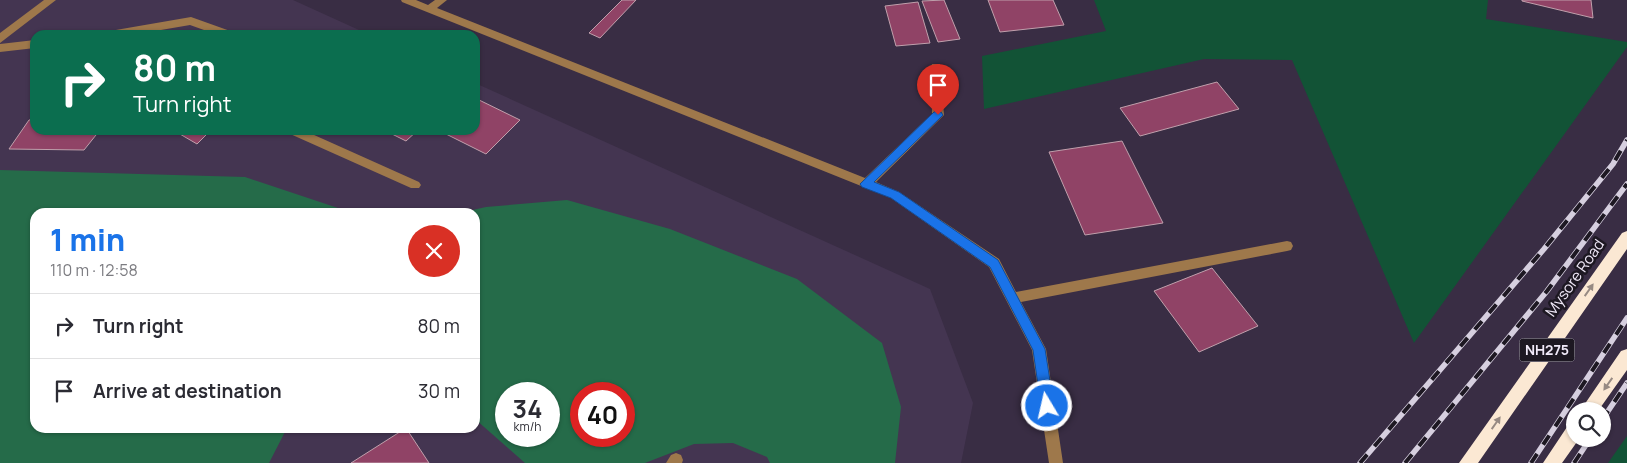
<!DOCTYPE html>
<meta charset="utf-8">
<style>
:root{--surface:#fff;--page:#f2f2f3;--text:#2b2b33;--muted:#7c7c81;--line:#e1e1e2;--accent:#1a73e8}
body{margin:0;font-family:Manrope,sans-serif;background:var(--page);color:var(--text);height:100vh;display:flex;flex-direction:column;font-size:19px;white-space:nowrap}
*{box-sizing:border-box;margin:0}
p{font-size:16px;color:var(--muted)}
.icon{flex:none;width:28px;height:28px;fill:none;stroke:currentColor;stroke-width:2;stroke-linecap:round;stroke-linejoin:round}
.map{position:relative;flex:1;overflow:hidden}
.details{position:absolute;left:30px;top:208px;width:450px;height:225px;display:flex;flex-direction:column;background:var(--surface);border-radius:15px;box-shadow:0 1px 4px #0004}
.details>*{flex:none}
.guide{position:absolute;left:30px;top:30px;width:450px;height:105px;border-radius:15px;box-shadow:0 1px 4px #0004;background:#0b6e4f;color:#fff;overflow:hidden}
.tools{position:absolute;left:1566px;top:402px;display:grid;gap:10px}
.tools a{display:grid;place-items:center;width:45px;height:45px;border-radius:50%;background:var(--surface);box-shadow:0 1px 4px #0004;font-size:25px}
.speed{position:absolute;left:495px;top:382px;display:flex;gap:10px;font-size:25px;font-weight:700;text-align:center}
.speed>*{display:grid;place-content:center;width:65px;height:65px;border-radius:50%;background:var(--surface);box-shadow:0 1px 4px #0004;line-height:1}
.speed small{font-size:12px;font-weight:400}
.speed .limit{border:8px solid #d22;background:#fff;color:#111}
.pin{position:absolute;display:grid;place-items:center;width:42px;height:42px;color:#fff;margin:-51px -21px;border-radius:50% 50% 50% 0;rotate:-45deg;box-shadow:0 0 5px #0007}
.pin .icon{rotate:45deg}
.me{position:absolute;width:55px;margin:-28px;rotate:351deg;stroke-linejoin:round;filter:drop-shadow(0 0 4px #0008)}
.turn{display:flex;align-items:center;gap:18px;height:105px;padding:0 20px;font-size:22px}
.turn .icon{width:65px;height:65px;stroke-width:2.5}
.turn b{display:block;font-size:35px;line-height:42px}
.round{display:grid;place-items:center;flex:none;width:52px;height:52px;border-radius:26px;background:var(--page)}
.summary{display:flex;align-items:center;justify-content:space-between;height:85px;padding:0 20px}
h1{font-size:30px;font-weight:800;line-height:38px;color:var(--accent)}
ul{padding:0;list-style:none}
li{display:flex;align-items:center;gap:15px;height:65px;padding:0 20px;border-top:1px solid var(--line)}
li div{flex:1}
li b{display:block;font-size:19px}
li em{font-style:normal}
.map>svg:first-child{display:block}
.built{fill:#443551;fill-rule:evenodd}
.green{fill:#125336}
.forest{fill:#256b49;fill-rule:evenodd}
.building{fill:#904366;stroke:#c0a0ac}
.lines{fill:none;stroke-linecap:round;stroke-linejoin:round}
.minor{fill:#9e784b;fill-rule:evenodd}
.highway{fill:#fbe8d3;fill-rule:evenodd}
.rail-casing{stroke:#d6cfdf;stroke-width:5.5}
.rail{stroke:#1d1822;stroke-width:4;stroke-dasharray:11;stroke-linecap:butt}
.oneway{fill:#978a83}
.route{fill:#1a73e8;stroke:#114b97}
.labels{text-anchor:middle;stroke-width:5;stroke-linejoin:round;paint-order:stroke}
.shield{fill:#1d1822;stroke:#b1aab8;stroke-width:1}
.shield-label{font-size:14px;font-weight:bold;fill:#f0e9f8}
.street-label{font-size:15px;fill:#f0e9f8;stroke:#1d1822}
</style>
<div class="map">
<svg width="1627" height="463" viewBox="0 0 1627 463">
<rect width="100%" height="100%" fill="#392d44"/>
<!-- built -->
<path class="built" d="M 0,0 L 293,0 L 370,35 L 35,35 L 35,130 L 475,130 L 475,83 L 930,289 L 973,403 L 961,463 L 0,463 ZM 35,212 L 475,212 L 475,428 L 35,428 ZM 506,394 L 549,394 L 549,436 L 506,436 ZM 581,394 L 624,394 L 624,436 L 581,436 Z"/>
<!-- green -->
<path class="green" d="M 1094,0 L 1488,0 L 1486,19 L 1627,42 L 1627,47 L 1414,343 L 1292,60 L 1204,59 L 984,109 L 982,56 L 1106,31 Z
M 1627,436 L 1627,463 L 1608,463 Z"/>
<!-- forest -->
<path class="forest" d="M 0,170 L 245,177 L 350,212 L 35,212 L 35,428 L 287,428 L 269,463 L 0,463 Z
M 567,200 L 670,229 L 797,279 L 882,343 L 901,407 L 895,463 L 770,463 L 767,457 L 733,443 L 694,444 L 645,463 L 525,463 L 475,419 L 475,212 L 464,212 L 486,207 ZM 506,394 L 549,394 L 549,436 L 506,436 ZM 581,394 L 624,394 L 624,436 L 581,436 Z"/>
<!-- building -->
<path class="building" d="M 622,0 L 636,0 L 600,38 L 589,33 Z
M 944,0 L 960,39 L 938,42 L 922,1 Z
M 988,0 L 1053,0 L 1064,25 L 1000,32 Z
M 1522,0 L 1591,0 L 1593,18 L 1522,1 Z
M 918,2 L 930,43 L 896,46 L 885,6 Z
M 1217,82 L 1239,109 L 1140,136 L 1120,108 Z
M 475,98 L 520,120 L 486,154 L 438,130 L 475,130 Z
M 35,119 L 35,130 L 100,130 L 84,150 L 9,149 L 29,120 Z
M 173,130 L 211,130 L 197,144 Z
M 384,130 L 418,130 L 406,141 Z
M 1122,141 L 1163,223 L 1085,235 L 1049,152 Z
M 1212,268 L 1258,326 L 1199,352 L 1154,291 Z
M 406,428 L 429,463 L 351,463 Z"/>
<g class="lines">
<!-- minor -->
<path class="minor" d="M 44,0 L 56,0 L 0,43 L 0,33 Z
M 401,0 L 416,0 L 428,5 L 435,0 L 447,0 L 437,8 L 865,178 L 932,114 L 931,67 L 932,64 L 940,64 L 944,115 L 876,182 L 899,192 L 999,259 L 1016,292 L 1287,241 L 1291,242 L 1293,246 L 1291,250 L 1287,251 L 1021,302 L 1046,349 L 1063,463 L 1049,463 L 1032,350 L 989,267 L 891,198 L 402,2 Z
M 191,17 L 233,32 L 234,35 L 218,35 L 190,25 L 132,35 L 105,35 L 110,31 Z
M 35,40 L 35,48 L 0,52 L 0,44 Z
M 286,130 L 303,130 L 419,182 L 421,185 L 419,188 L 411,188 L 288,133 Z
M 676,453 L 681,455 L 683,460 L 682,463 L 666,463 L 671,455 Z"/>
<!-- highway -->
<path class="highway" d="M 1627,231 L 1627,249 L 1478,463 L 1459,463 L 1622,233 Z
M 1627,349 L 1627,370 L 1598,411 L 1580,411 L 1621,351 Z
M 1575,422 L 1575,439 L 1579,439 L 1562,463 L 1543,463 L 1569,424 Z"/>
<defs>
<path id="rail" d="M 1602,420 L 1627,383
M 1360,463 L 1544,249 L 1613,164 L 1627,140
M 1405,463 L 1547,291 L 1627,184
M 1531,463 L 1627,318
M 1574,463 L 1590,439"/>
</defs>
<!-- rail casing -->
<use href="#rail" class="rail-casing"/>
<!-- rail -->
<use href="#rail" class="rail"/>
</g>
<!-- one-way arrows -->
<defs><path id="oneway-solid" d="M-6-.8H1V-3.2L6.5 0L1 3.2V.8H-6Z" transform="scale(1.25)"/></defs>
<g class="oneway">
<use href="#oneway-solid" transform="translate(1589 290) rotate(-55)"/>
<use href="#oneway-solid" transform="translate(1608 384) rotate(125)"/>
<use href="#oneway-solid" transform="translate(1496 423) rotate(-55)"/>
</g>
<!-- route -->
<path class="route" d="M 938,111 L 941,112 L 943,115 L 941,117 L 874,182 L 899,192 L 998,260 L 1045,349 L 1054,406 L 1052,410 L 1047,412 L 1043,410 L 1041,406 L 1033,350 L 990,267 L 891,198 L 862,187 L 860,184 L 934,112 Z"/>
<g class="labels">
<!-- shield labels -->
<rect class="shield" x="1519.5" y="338.5" width="55" height="23" rx="4"/>
<g class="shield-label">
<text x="1547" y="355">NH275</text>
</g>
<!-- street labels -->
<g class="street-label">
<text transform="translate(1575 278) rotate(-55)" y="5">Mysore Road</text>
</g>
</g>
</svg>
<div class="tools">
<a><svg class="icon" aria-label="search" viewBox="0 0 24 24"><circle cx="10" cy="10" r="6"/><path d="M15 15l6 6"/></svg></a>
</div>
<div class="speed"><div>34<small>km/h</small></div><div class="limit">40</div></div>
<div class="pin" style="left:938px;top:115px;background:#d93025"><svg class="icon" aria-label="arrive" viewBox="0 0 24 24"><path d="M6 21V4h12l-3 4 3 4H6"/></svg></div>
<svg class="me" style="left:1047px;top:406px" viewBox="-20 -20 40 40"><circle r="17" fill="#1a73e8" stroke="#fff" stroke-width="3"/><path d="M0-11L8 9 0 5-8 9z" fill="#fff"/></svg>
<div class="guide">
<div class="turn"><svg class="icon" aria-label="right" viewBox="0 0 24 24"><path d="M7 20v-9h11M14 6l5 5-5 5"/></svg><div><b>80 m</b>Turn right</div></div>
</div>
<section class="details">
<div class="summary"><div><h1>1 min</h1><p>110 m · 12:58</p></div><a class="round" style="background:#d93025;color:#fff"><svg class="icon" aria-label="close" viewBox="0 0 24 24"><path d="M6 6l12 12M18 6L6 18"/></svg></a></div>
<ul>
<li><svg class="icon" aria-label="right" viewBox="0 0 24 24"><path d="M7 20v-9h11M14 6l5 5-5 5"/></svg><div><b>Turn right</b></div><em>80 m</em></li>
<li><svg class="icon" aria-label="arrive" viewBox="0 0 24 24"><path d="M6 21V4h12l-3 4 3 4H6"/></svg><div><b>Arrive at destination</b></div><em>30 m</em></li>
</ul>
</section>
</div>
